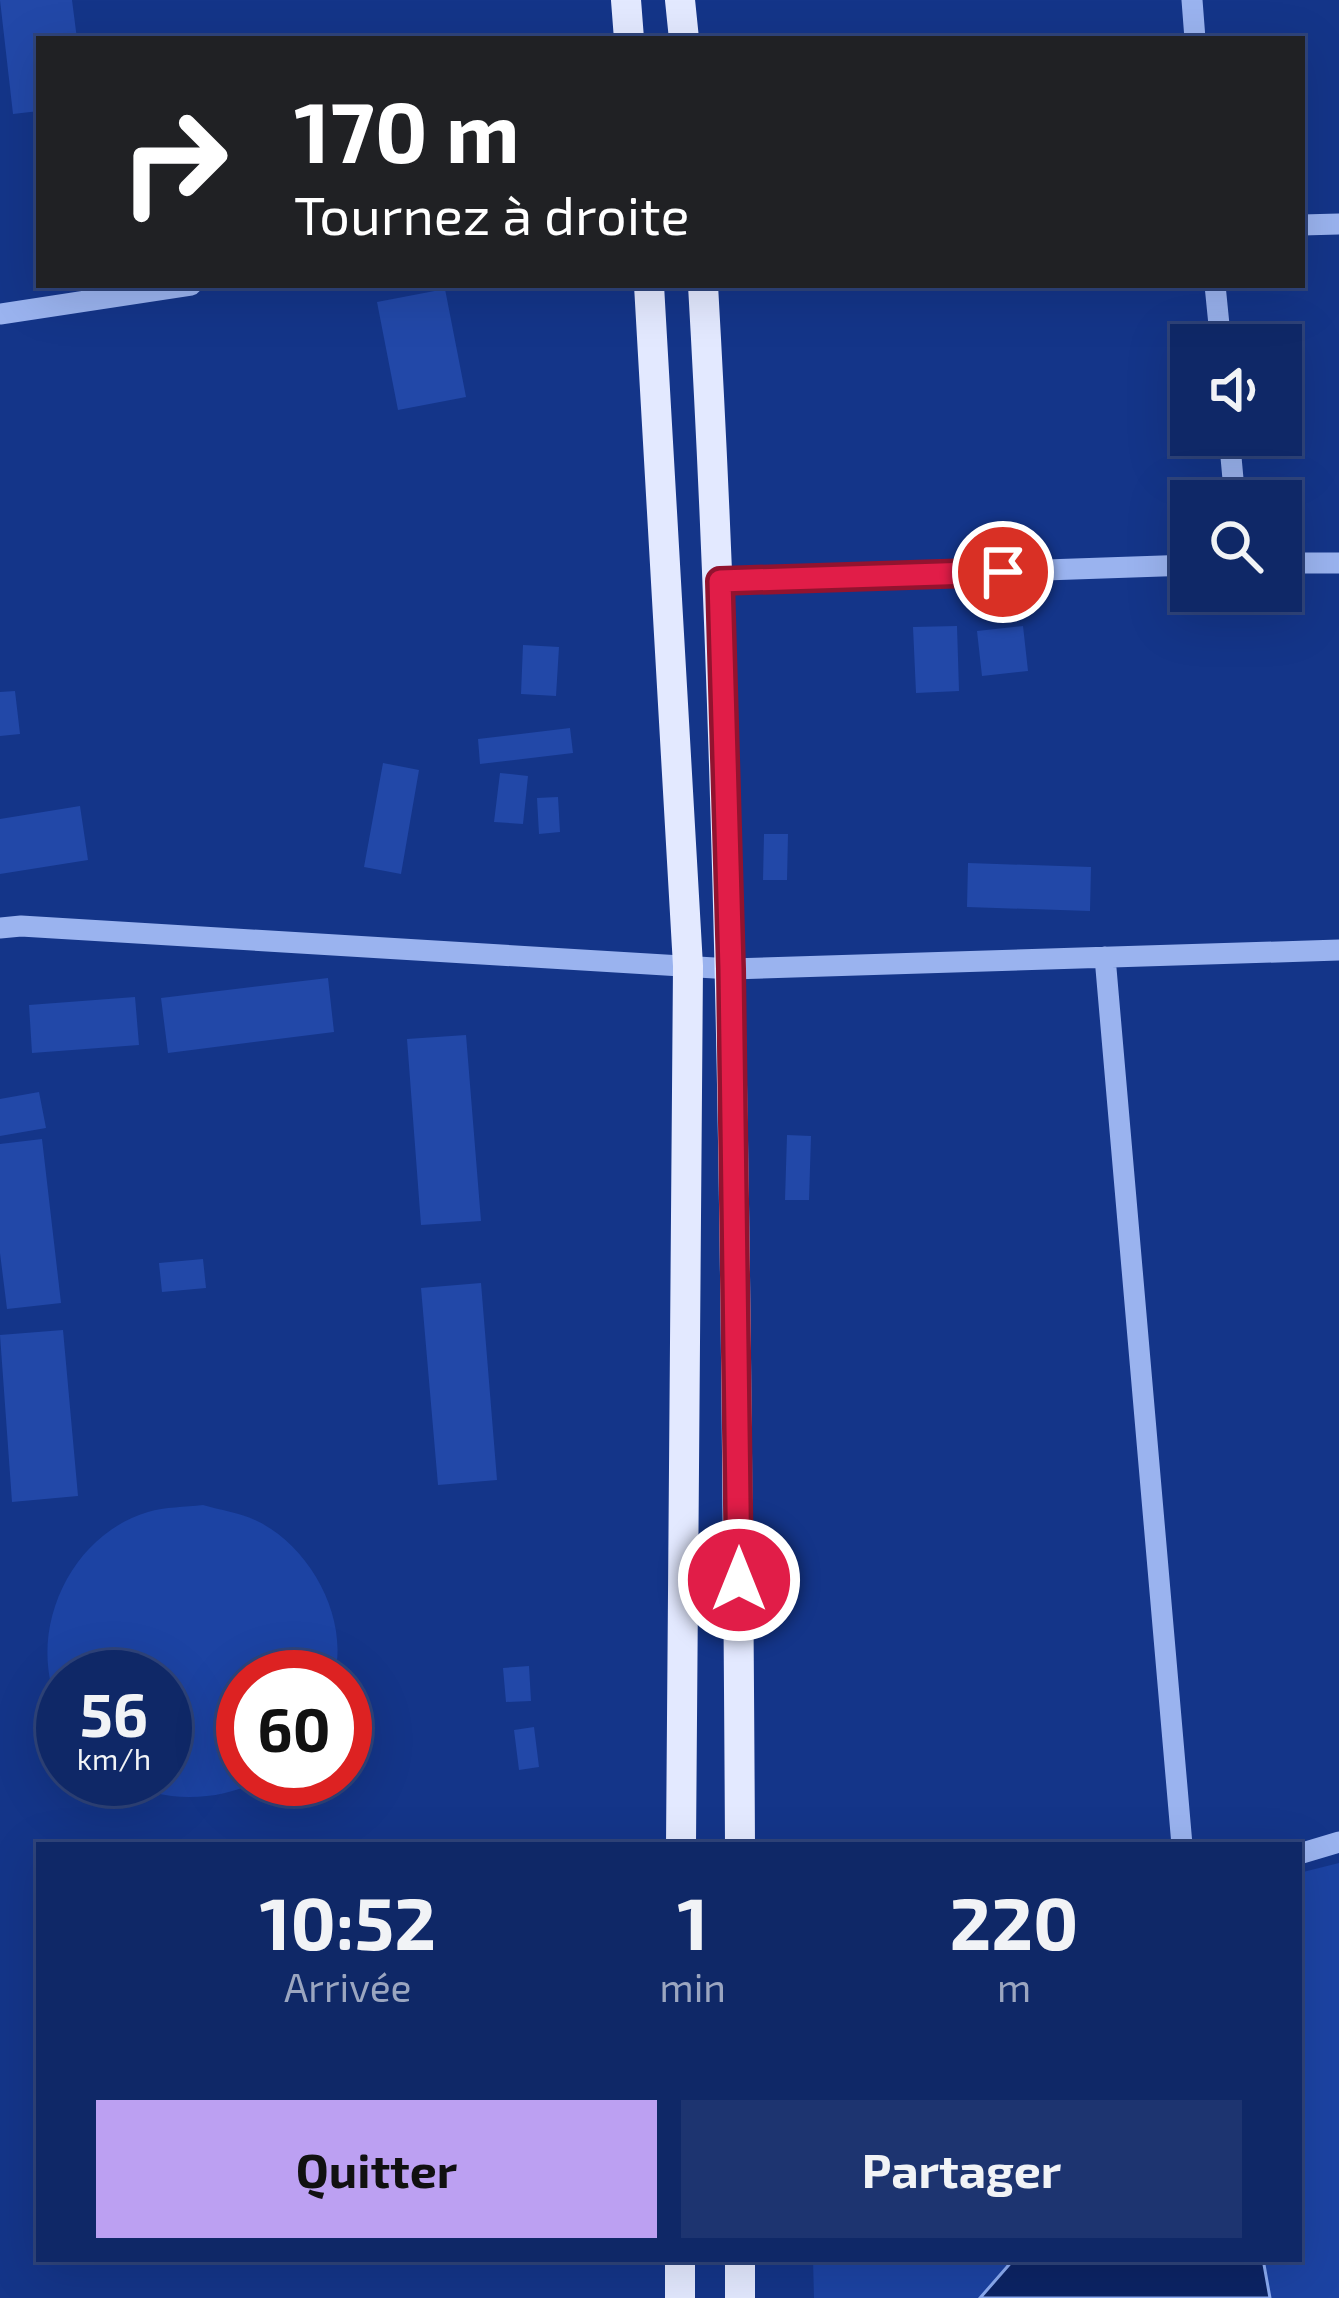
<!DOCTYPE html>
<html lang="fr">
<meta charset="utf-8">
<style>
:root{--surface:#0f2867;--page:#1d3470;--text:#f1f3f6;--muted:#9ba6c0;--line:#2f447b;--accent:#bca0f2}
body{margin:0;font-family:"Exo 2",sans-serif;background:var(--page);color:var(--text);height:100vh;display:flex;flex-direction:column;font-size:45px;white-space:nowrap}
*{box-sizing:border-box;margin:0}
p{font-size:39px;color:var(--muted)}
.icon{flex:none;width:66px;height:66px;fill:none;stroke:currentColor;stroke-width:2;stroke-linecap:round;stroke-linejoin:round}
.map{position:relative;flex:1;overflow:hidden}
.drawer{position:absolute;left:36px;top:1842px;width:1266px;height:420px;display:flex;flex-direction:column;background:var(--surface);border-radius:0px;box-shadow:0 12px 48px #0002,0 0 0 3px var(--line)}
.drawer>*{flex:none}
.top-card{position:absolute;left:36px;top:36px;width:1269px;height:252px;border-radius:0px;box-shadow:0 12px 48px #0002,0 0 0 3px var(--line);background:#202124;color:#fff;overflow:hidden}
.buttons{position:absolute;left:1170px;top:324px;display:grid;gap:24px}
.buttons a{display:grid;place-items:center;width:132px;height:132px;border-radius:0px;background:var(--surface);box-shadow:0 12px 48px #0002,0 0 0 3px var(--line);font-size:60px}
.speed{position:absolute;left:36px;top:1650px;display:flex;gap:24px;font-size:60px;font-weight:700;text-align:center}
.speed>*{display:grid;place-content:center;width:156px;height:156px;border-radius:50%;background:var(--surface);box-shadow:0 12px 48px #0002,0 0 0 3px var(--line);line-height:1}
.speed small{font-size:30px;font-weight:400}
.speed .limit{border:18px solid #d22;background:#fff;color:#111}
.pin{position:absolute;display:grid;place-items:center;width:102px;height:102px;color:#fff;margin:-51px;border:6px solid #fff;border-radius:50%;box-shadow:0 3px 12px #0007}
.me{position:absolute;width:132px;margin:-66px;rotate:0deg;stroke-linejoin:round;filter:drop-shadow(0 0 9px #0008)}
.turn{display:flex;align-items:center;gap:42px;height:252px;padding:0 60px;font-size:54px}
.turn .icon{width:156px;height:156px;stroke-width:2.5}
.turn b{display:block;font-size:84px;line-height:102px}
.eta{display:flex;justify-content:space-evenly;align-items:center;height:204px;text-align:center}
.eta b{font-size:72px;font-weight:700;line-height:84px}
.primary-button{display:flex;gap:24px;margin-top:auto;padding:24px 60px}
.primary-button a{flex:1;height:138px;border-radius:0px;background:var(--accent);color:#111;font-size:48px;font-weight:700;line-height:138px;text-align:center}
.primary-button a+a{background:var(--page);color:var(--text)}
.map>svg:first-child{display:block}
.green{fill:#1c43a3}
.water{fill:#0c2465;stroke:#8cacf2;stroke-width:3}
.building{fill:#2248a8}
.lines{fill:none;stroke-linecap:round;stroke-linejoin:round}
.minor{stroke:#9ab3ef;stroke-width:21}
.major{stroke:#e3e9ff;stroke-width:30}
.route-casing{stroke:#92132f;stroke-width:30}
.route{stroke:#e11d48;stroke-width:21}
</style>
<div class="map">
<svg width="1339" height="2298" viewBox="0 0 1339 2298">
<rect width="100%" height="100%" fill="#143589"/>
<!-- green -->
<path class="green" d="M 203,1505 C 220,1510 241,1513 257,1521 C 310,1546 350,1619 334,1677 L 243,1677 L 243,1779 L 261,1779 C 220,1802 162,1804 121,1779 L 165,1779 L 165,1677 L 63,1677 L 63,1715 C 22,1641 66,1536 148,1512 C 165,1507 185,1507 203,1505 Z
M 1339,1863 L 1339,2298 L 814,2298 L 813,2259 L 1299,2259 L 1299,1873 Z"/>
<!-- water -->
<path class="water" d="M 1014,2259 L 1263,2259 L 1270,2298 L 980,2298 Z"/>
<!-- building -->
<path class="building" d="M 0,0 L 72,0 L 77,39 L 39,39 L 39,111 L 13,114 Z
M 445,289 L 466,397 L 398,410 L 377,302 Z
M 957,626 L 959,691 L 916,693 L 913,627 Z
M 1023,626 L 1028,671 L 982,676 L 977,631 Z
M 523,645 L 559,647 L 556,696 L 521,694 Z
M 15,691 L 20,734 L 0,736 L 0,692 Z
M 570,728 L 573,753 L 480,764 L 478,739 Z
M 383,763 L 419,770 L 401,874 L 364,867 Z
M 500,773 L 528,776 L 523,824 L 494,822 Z
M 558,797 L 560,832 L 539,834 L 537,798 Z
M 80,806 L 88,860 L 0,874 L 0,819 Z
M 764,834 L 788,834 L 787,880 L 763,880 Z
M 968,863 L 1091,867 L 1090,911 L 967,907 Z
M 328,978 L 334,1032 L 168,1053 L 161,998 Z
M 135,997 L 139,1045 L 32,1053 L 29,1005 Z
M 466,1035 L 481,1221 L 421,1225 L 407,1039 Z
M 39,1092 L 46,1128 L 0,1136 L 0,1099 Z
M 787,1135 L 811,1136 L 809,1200 L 785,1200 Z
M 42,1139 L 61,1303 L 7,1309 L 0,1253 L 0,1144 Z
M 203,1259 L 206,1288 L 162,1292 L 159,1263 Z
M 481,1283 L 497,1480 L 438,1485 L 421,1288 Z
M 63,1330 L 78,1496 L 12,1502 L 0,1335 Z
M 529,1666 L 531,1701 L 506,1702 L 503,1668 Z
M 534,1727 L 539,1767 L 519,1770 L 514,1730 Z"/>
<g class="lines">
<!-- minor -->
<path class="minor" d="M 1192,0 L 1195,39
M 1302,225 L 1339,224
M 1215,285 L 1221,345
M 0,314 L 191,285
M 1229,435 L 1235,501
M 1281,563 L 1339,563
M 720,581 L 1191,565
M 0,928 L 21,926 L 731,969 L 1339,950
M 1105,957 L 1182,1845
M 1299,1854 L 1339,1842"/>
<!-- major -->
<path class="major" d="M 626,0 L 629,39
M 680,0 L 684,39
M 649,285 L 688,966 L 681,1845
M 703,285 C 733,805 737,1324 740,1845
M 680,2298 L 680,2259
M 740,2298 L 740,2259"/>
</g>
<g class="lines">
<defs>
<path id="route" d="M 739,1580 L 731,969 L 720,581 L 1003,572"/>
</defs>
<!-- route casing -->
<use href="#route" class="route-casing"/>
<!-- route -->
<use href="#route" class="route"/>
</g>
</svg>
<div class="buttons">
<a><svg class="icon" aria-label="sound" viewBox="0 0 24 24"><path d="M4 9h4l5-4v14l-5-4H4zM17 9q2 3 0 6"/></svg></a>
<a><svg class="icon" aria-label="search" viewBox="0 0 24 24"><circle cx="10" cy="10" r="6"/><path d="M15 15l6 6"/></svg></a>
</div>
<div class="speed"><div>56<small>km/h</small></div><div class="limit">60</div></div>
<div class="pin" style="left:1003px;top:572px;background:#d93025"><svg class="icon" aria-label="arrive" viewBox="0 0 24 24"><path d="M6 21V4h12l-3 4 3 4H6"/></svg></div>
<svg class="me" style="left:739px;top:1580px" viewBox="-20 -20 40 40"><circle r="17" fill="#e11d48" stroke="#fff" stroke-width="3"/><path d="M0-11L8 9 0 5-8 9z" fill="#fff"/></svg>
<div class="top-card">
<div class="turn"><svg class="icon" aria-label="right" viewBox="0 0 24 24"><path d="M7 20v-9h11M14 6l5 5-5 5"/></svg><div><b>170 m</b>Tournez à droite</div></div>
</div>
<section class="drawer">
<div class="eta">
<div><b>10:52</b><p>Arrivée</p></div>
<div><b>1</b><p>min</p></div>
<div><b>220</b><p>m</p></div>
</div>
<div class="primary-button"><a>Quitter</a><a>Partager</a></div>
</section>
</div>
